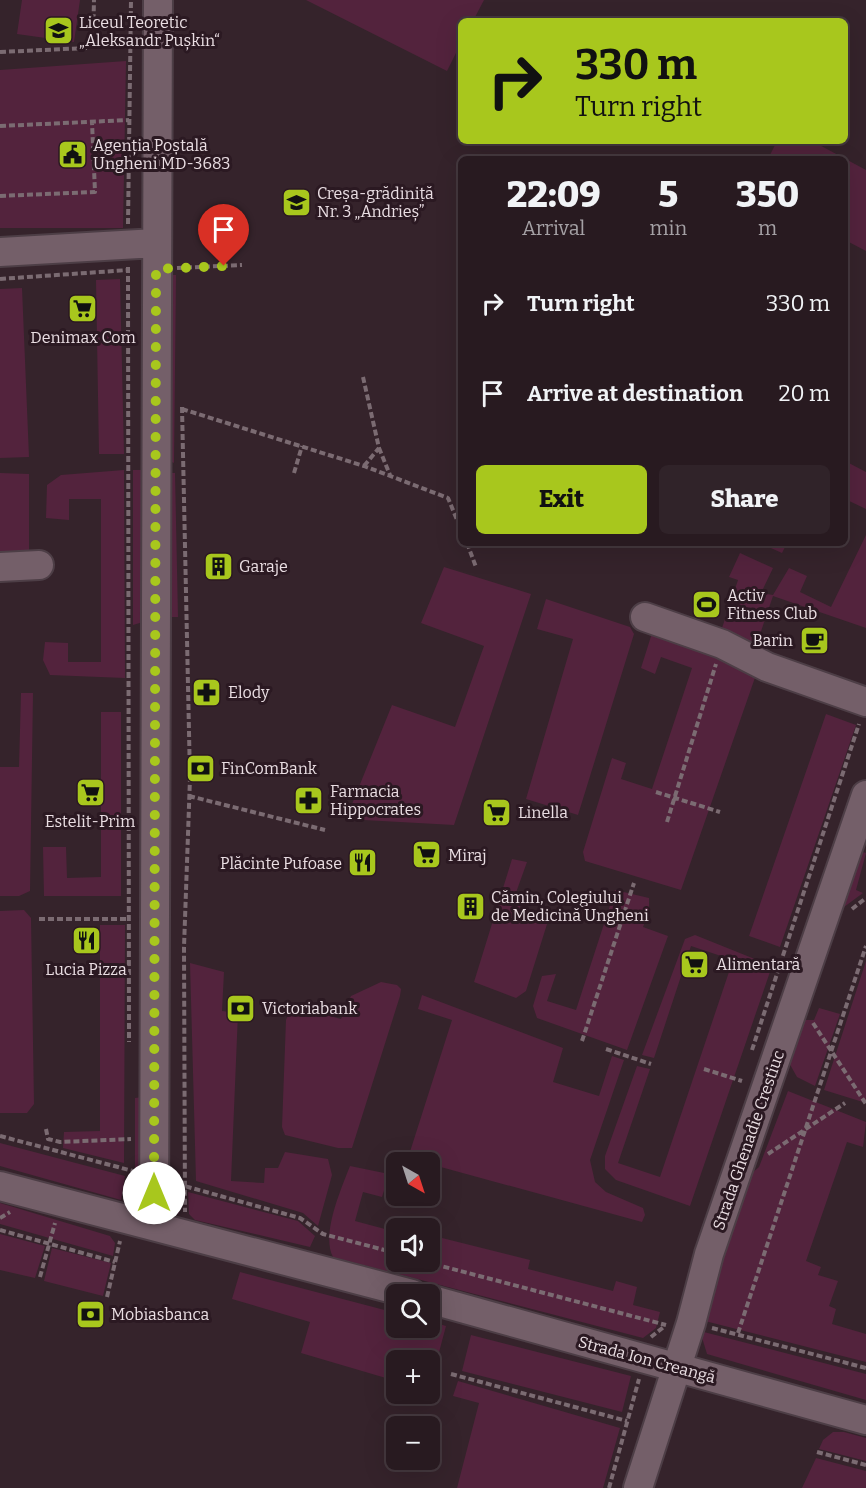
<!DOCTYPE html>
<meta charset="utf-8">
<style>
:root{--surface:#281a20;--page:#302329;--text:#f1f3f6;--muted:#a5a1a5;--line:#44383e;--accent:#a8c71d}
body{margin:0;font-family:Bitter,serif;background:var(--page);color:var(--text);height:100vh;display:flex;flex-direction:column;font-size:22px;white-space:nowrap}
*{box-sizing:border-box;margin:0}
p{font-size:20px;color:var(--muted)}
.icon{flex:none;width:33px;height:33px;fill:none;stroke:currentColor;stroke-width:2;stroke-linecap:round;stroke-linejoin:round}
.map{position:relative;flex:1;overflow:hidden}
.drawer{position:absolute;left:458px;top:156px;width:390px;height:390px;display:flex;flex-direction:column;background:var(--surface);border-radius:9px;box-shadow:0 6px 24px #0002,0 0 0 2px var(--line)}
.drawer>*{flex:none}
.hud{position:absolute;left:458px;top:18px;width:390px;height:126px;border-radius:9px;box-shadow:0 6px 24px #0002,0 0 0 2px var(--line);background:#a8c71d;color:#111;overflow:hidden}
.needle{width:39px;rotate:141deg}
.tools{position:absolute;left:386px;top:1152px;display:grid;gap:12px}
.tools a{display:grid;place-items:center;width:54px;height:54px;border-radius:9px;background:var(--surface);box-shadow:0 6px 24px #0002,0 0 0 2px var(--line);font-size:30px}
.pin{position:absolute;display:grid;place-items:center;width:51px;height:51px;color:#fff;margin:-62px -26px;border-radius:50% 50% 50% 0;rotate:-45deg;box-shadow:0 0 6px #0007}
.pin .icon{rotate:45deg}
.me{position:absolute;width:66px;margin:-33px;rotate:0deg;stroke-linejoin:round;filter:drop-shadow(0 0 4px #0008)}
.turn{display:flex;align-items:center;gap:21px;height:126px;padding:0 18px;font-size:27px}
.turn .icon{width:78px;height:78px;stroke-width:2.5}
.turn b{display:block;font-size:42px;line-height:51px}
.eta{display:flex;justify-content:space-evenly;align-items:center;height:102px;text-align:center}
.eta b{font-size:36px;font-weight:800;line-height:42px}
.primary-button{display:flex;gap:12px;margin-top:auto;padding:12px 18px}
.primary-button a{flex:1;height:69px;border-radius:9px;background:var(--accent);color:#111;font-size:24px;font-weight:800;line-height:69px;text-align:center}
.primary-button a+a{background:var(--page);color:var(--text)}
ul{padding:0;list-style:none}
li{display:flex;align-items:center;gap:18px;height:90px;padding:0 18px}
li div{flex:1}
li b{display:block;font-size:22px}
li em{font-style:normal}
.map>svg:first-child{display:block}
.green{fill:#53233d}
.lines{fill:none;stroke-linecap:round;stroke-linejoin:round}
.minor-casing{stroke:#4d3e46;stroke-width:32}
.path{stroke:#7b6b72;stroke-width:4;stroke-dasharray:6 3;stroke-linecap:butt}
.minor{stroke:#745f69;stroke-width:28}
.route{stroke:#a8c71d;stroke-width:10;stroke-dasharray:0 18}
.labels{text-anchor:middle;stroke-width:6;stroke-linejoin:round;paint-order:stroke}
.poi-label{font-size:16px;fill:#eadee3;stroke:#2b1922;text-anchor:start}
.street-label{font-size:16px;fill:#eadee3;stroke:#2b1922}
</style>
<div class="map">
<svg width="866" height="1488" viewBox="0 0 866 1488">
<rect width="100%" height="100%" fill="#35232b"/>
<!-- green -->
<path class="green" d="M 22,0 L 80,0 L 74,42 L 17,34 Z
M 306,0 L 484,0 L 473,21 L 460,21 L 460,45 L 447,71 Z
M 126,61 L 123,228 L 0,228 L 0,70 Z
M 777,141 L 812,141 L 866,170 L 866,251 L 845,240 L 844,159 L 768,159 Z
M 166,275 L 176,275 L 174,463 L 170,461 Z
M 120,279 L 124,454 L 99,454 L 96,280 Z
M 22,288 L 29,457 L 0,458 L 0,289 Z
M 845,461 L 866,472 L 866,509 L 845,499 Z
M 124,470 L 125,678 L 50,675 L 43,660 L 45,642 L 68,643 L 68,662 L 101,662 L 101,499 L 69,499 L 69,520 L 46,518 L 47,485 L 61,475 Z
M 133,470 L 141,470 L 145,477 L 143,622 L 133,625 Z
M 0,473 L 29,474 L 29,558 L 0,560 Z
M 171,473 L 175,473 L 178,617 L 171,617 L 165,611 L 165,480 Z
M 866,535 L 866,628 L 773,596 L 756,646 L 720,634 L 738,580 L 729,577 L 740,553 L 773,568 L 761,593 L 773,595 L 789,568 L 807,576 L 800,592 L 831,607 Z
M 760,543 L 787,543 L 782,553 Z
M 444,567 L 531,594 L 454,825 L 346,819 L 392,705 L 455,727 L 484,646 L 421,623 Z
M 546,599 L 630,627 L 634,634 L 578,815 L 526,799 L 573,639 L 537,629 Z
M 653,630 L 758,669 L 681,890 L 585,861 L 583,852 L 612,758 L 626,763 L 621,779 L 652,789 L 692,668 L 661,657 L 655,674 L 641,668 Z
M 21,693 L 33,693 L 30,891 L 19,896 L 0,896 L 0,767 L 19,767 Z
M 101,712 L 121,712 L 121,896 L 44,896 L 43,847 L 66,847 L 67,878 L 101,877 Z
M 826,714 L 856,725 L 780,947 L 749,936 Z
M 856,850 L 866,853 L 856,890 L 863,893 L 844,907 L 837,906 Z
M 512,859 L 527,862 L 513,901 L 521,904 L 516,917 L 529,922 L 532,914 L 548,921 L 526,991 L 516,998 L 474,982 Z
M 615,890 L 649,898 L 649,911 L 643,927 L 668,936 L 627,1050 L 537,1018 L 533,1006 L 542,976 L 556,974 L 547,1001 L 576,1010 Z
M 24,910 L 31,918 L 34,1104 L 27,1113 L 0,1113 L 0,911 Z
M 100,925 L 125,925 L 124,1163 L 63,1148 L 64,1132 L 100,1131 Z
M 695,935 L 772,966 L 690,1206 L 616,1180 L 605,1169 L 605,1156 L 637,1066 L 650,1069 L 618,1163 L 660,1177 L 733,960 L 691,946 L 654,1058 L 642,1055 L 685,939 Z
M 866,961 L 866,1103 L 824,1090 Z
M 190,963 L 224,972 L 222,1011 L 238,1013 L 231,1181 L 264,1183 L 265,1168 L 278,1168 L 285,1152 L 328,1159 L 332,1175 L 318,1226 L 303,1213 L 196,1181 Z
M 381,982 L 397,985 L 401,989 L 400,996 L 352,1148 L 338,1148 L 285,1135 L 282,1127 L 286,1020 L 289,1013 L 300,1008 L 341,1019 L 351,996 Z
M 422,995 L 563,1048 L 553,1082 L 599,1096 L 612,1056 L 624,1060 L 590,1160 L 595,1182 L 606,1192 L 643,1208 L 645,1215 L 642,1222 L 408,1158 L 452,1020 L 418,1009 Z
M 819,1008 L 840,1014 L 815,1086 L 797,1077 L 788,1061 L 803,1020 L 814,1020 Z
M 788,1091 L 866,1122 L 863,1147 L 847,1142 L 806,1261 L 821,1267 L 818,1275 L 838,1281 L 829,1306 L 836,1309 L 832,1324 L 866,1334 L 866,1362 L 701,1320 L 744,1180 L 759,1167 Z
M 143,1097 L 144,1169 L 135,1168 L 135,1098 Z
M 0,1143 L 125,1176 L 121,1200 L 0,1166 Z
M 350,1166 L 389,1174 L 382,1197 L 363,1192 L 355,1221 L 396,1232 L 396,1262 L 429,1262 L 429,1241 L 440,1244 L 442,1238 L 530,1260 L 528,1269 L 613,1291 L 616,1281 L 637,1287 L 633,1305 L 660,1312 L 656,1328 L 643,1338 L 333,1257 C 321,1235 341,1189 350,1166 Z
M 164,1184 L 180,1188 L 179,1214 L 166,1203 Z
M 188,1192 L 298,1221 L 315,1236 L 310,1247 L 195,1220 L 189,1214 Z
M 0,1203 L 110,1236 L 115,1243 L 113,1256 L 0,1224 Z
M 0,1234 L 45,1246 L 35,1278 L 0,1270 Z
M 52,1248 L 111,1263 L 103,1296 L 44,1281 Z
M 240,1272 L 396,1313 L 396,1328 L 429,1328 L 429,1321 L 446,1326 L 429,1390 L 429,1360 L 396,1360 L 396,1381 L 301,1353 L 310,1322 L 232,1299 Z
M 700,1331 L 866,1374 L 866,1400 L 707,1354 Z
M 471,1335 L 631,1376 L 622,1412 L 462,1371 Z
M 458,1381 L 620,1428 L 603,1488 L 457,1488 L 479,1403 L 453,1396 Z
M 833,1432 L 844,1432 L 866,1438 L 866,1461 L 819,1449 L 823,1440 Z
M 816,1458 L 866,1471 L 866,1488 L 802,1488 Z"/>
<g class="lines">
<defs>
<path id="minor" d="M 0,252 L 156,243
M 0,567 L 39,565
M 645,617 L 722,644 L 767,667 L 866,702
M 0,1186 L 412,1294
M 154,1226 L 158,0
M 429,1299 L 866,1420
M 638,1488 L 691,1323 L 709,1254 L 866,795"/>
</defs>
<!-- minor casing -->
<use href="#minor" class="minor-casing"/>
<!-- path -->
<path class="path" d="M 0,52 L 87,48 L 93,41 L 94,0
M 0,126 L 129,120
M 0,196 L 95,192 L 92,122
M 128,224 L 131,0
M 128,267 L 129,1042
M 177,268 L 242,265
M 0,279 L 128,270
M 363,377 L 379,448 L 364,466
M 182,407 L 190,778 L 184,947 L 185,1212
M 182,409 L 364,466 L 448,498 L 460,527
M 379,448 L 390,475
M 294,473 L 302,446
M 467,543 L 476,567
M 656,792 L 720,812
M 189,796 L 325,830
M 667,822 L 716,664
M 852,909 L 866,898
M 39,919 L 128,919
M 813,1023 L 866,1104
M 582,1041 L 634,883
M 606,1049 L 651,1064
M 752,1050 L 859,724
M 704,1069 L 742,1081
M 46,1129 L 48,1139 L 60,1142 L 131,1139
M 0,1136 L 133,1171
M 768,1154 L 845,1103
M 177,1184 L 300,1218 L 323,1234 L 396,1253
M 0,1218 L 10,1212
M 0,1230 L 115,1262
M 426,1262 L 666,1325
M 40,1277 L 55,1223
M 107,1297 L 120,1241
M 712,1328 L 866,1368
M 738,1333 L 866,946
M 651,1337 L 665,1326
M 451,1374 L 627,1421
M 817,1452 L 866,1465
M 609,1488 L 639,1379"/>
<!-- minor -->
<use href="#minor" class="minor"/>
</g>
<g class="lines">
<!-- route -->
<path class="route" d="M 154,1193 L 156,269 L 224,266"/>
</g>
<!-- icons -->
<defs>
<symbol id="school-square" viewBox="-11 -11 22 22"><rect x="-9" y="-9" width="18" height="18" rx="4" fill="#a8c71d" stroke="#2b1922"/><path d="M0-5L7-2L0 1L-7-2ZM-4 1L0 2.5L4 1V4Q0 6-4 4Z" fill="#111"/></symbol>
<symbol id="civic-square" viewBox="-11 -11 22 22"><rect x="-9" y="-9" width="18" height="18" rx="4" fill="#a8c71d" stroke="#2b1922"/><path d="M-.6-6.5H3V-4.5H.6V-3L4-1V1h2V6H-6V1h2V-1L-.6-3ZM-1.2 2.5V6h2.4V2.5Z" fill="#111"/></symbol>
<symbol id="supermarket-square" viewBox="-11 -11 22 22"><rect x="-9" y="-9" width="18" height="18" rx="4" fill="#a8c71d" stroke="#2b1922"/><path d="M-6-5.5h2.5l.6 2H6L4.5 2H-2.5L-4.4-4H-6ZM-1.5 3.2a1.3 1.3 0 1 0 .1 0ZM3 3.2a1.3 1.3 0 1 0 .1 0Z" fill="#111"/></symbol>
<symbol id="building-square" viewBox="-11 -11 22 22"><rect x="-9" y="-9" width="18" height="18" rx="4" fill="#a8c71d" stroke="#2b1922"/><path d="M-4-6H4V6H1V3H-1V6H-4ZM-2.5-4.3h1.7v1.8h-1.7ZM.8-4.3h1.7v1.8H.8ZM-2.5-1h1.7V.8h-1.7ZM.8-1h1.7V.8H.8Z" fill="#111"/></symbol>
<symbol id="stadium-square" viewBox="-11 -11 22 22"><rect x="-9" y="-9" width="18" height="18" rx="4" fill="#a8c71d" stroke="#2b1922"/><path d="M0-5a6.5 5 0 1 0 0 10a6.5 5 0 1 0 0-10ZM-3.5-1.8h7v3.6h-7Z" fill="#111"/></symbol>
<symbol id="cafe-square" viewBox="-11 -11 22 22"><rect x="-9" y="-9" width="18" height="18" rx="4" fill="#a8c71d" stroke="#2b1922"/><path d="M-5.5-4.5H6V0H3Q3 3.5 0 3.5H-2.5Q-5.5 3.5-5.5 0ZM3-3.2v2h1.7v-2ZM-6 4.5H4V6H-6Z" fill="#111"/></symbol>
<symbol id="pharmacy-square" viewBox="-11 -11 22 22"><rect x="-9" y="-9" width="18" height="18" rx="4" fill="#a8c71d" stroke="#2b1922"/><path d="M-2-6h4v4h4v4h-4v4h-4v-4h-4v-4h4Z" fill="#111"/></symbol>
<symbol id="bank-square" viewBox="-11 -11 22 22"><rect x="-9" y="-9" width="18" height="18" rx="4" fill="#a8c71d" stroke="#2b1922"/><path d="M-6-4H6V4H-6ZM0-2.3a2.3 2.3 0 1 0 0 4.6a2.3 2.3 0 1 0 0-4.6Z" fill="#111"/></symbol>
<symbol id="restaurant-square" viewBox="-11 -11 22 22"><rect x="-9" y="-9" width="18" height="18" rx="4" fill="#a8c71d" stroke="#2b1922"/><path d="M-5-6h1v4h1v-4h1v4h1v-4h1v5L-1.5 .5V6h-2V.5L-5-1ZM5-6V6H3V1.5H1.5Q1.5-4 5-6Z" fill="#111"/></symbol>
</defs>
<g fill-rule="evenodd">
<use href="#school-square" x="42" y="14" width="33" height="33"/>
<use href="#civic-square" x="56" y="138" width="33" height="33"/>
<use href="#school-square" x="280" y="186" width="33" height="33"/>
<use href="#supermarket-square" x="66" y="292" width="33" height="33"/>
<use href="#building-square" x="202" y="550" width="33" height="33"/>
<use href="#stadium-square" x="690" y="588" width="33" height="33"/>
<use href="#cafe-square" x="798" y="624" width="33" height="33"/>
<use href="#pharmacy-square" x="190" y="676" width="33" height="33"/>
<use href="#bank-square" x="184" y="752" width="33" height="33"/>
<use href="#supermarket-square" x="74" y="776" width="33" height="33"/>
<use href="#pharmacy-square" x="292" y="784" width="33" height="33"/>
<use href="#supermarket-square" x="480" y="796" width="33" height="33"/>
<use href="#supermarket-square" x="410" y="838" width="33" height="33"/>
<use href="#restaurant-square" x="346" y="846" width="33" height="33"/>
<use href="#building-square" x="454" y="890" width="33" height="33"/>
<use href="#restaurant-square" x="70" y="924" width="33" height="33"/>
<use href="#supermarket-square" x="678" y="948" width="33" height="33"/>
<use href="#bank-square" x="224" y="992" width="33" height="33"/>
<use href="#bank-square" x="74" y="1298" width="33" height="33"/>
</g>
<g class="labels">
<!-- poi labels -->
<g class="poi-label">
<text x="79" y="28">Liceul Teoretic<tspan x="79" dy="18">„Aleksandr Pușkin“</tspan></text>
<text x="93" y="151">Agenția Poștală<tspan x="93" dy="18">Ungheni MD-3683</tspan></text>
<text x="317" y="199">Creșa-grădiniță<tspan x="317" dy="18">Nr. 3 „Andrieș”</tspan></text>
<text x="83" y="343" text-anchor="middle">Denimax Com</text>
<text x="239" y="572">Garaje</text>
<text x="727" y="601">Activ<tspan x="727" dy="18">Fitness Club</tspan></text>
<text x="793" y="646" text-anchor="end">Barin</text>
<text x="228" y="698">Elody</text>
<text x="221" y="774">FinComBank</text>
<text x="330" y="797">Farmacia<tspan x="330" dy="18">Hippocrates</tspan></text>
<text x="518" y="818">Linella</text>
<text x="90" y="827" text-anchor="middle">Estelit-Prim</text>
<text x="448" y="861">Miraj</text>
<text x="342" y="869" text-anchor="end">Plăcinte Pufoase</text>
<text x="491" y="903">Cămin, Colegiului<tspan x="491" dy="18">de Medicină Ungheni</tspan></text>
<text x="716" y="970">Alimentară</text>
<text x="86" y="975" text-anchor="middle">Lucia Pizza</text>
<text x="262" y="1014">Victoriabank</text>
<text x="111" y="1320">Mobiasbanca</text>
</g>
<!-- street labels -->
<g class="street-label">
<text transform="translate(748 1140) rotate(-71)" y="6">Strada Ghenadie Crestiuc</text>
<text transform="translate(647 1359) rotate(15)" y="6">Strada Ion Creangă</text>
</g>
</g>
</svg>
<div class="tools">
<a><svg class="needle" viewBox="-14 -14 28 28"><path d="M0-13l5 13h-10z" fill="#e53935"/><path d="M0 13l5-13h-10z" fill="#a5a1a5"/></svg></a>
<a><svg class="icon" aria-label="sound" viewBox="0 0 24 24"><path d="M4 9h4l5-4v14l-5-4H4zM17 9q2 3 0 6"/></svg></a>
<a><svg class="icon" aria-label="search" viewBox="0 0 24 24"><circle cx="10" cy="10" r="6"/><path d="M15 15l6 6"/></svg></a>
<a>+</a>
<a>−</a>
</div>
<div class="pin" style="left:224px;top:266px;background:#d93025"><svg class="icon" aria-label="arrive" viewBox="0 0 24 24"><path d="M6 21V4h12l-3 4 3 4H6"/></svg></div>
<svg class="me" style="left:154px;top:1193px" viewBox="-20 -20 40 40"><circle r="19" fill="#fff"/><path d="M0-13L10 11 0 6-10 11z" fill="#a8c71d"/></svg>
<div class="hud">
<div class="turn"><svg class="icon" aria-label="right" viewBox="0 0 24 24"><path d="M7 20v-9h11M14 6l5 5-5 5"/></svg><div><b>330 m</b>Turn right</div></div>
</div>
<section class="drawer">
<div class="eta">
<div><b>22:09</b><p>Arrival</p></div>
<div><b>5</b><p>min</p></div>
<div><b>350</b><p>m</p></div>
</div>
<ul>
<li><svg class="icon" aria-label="right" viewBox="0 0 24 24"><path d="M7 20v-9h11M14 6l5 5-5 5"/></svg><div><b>Turn right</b></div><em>330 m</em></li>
<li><svg class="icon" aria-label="arrive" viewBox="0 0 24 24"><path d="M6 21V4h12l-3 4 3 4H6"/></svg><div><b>Arrive at destination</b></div><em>20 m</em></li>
</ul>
<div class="primary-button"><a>Exit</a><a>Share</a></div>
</section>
</div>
